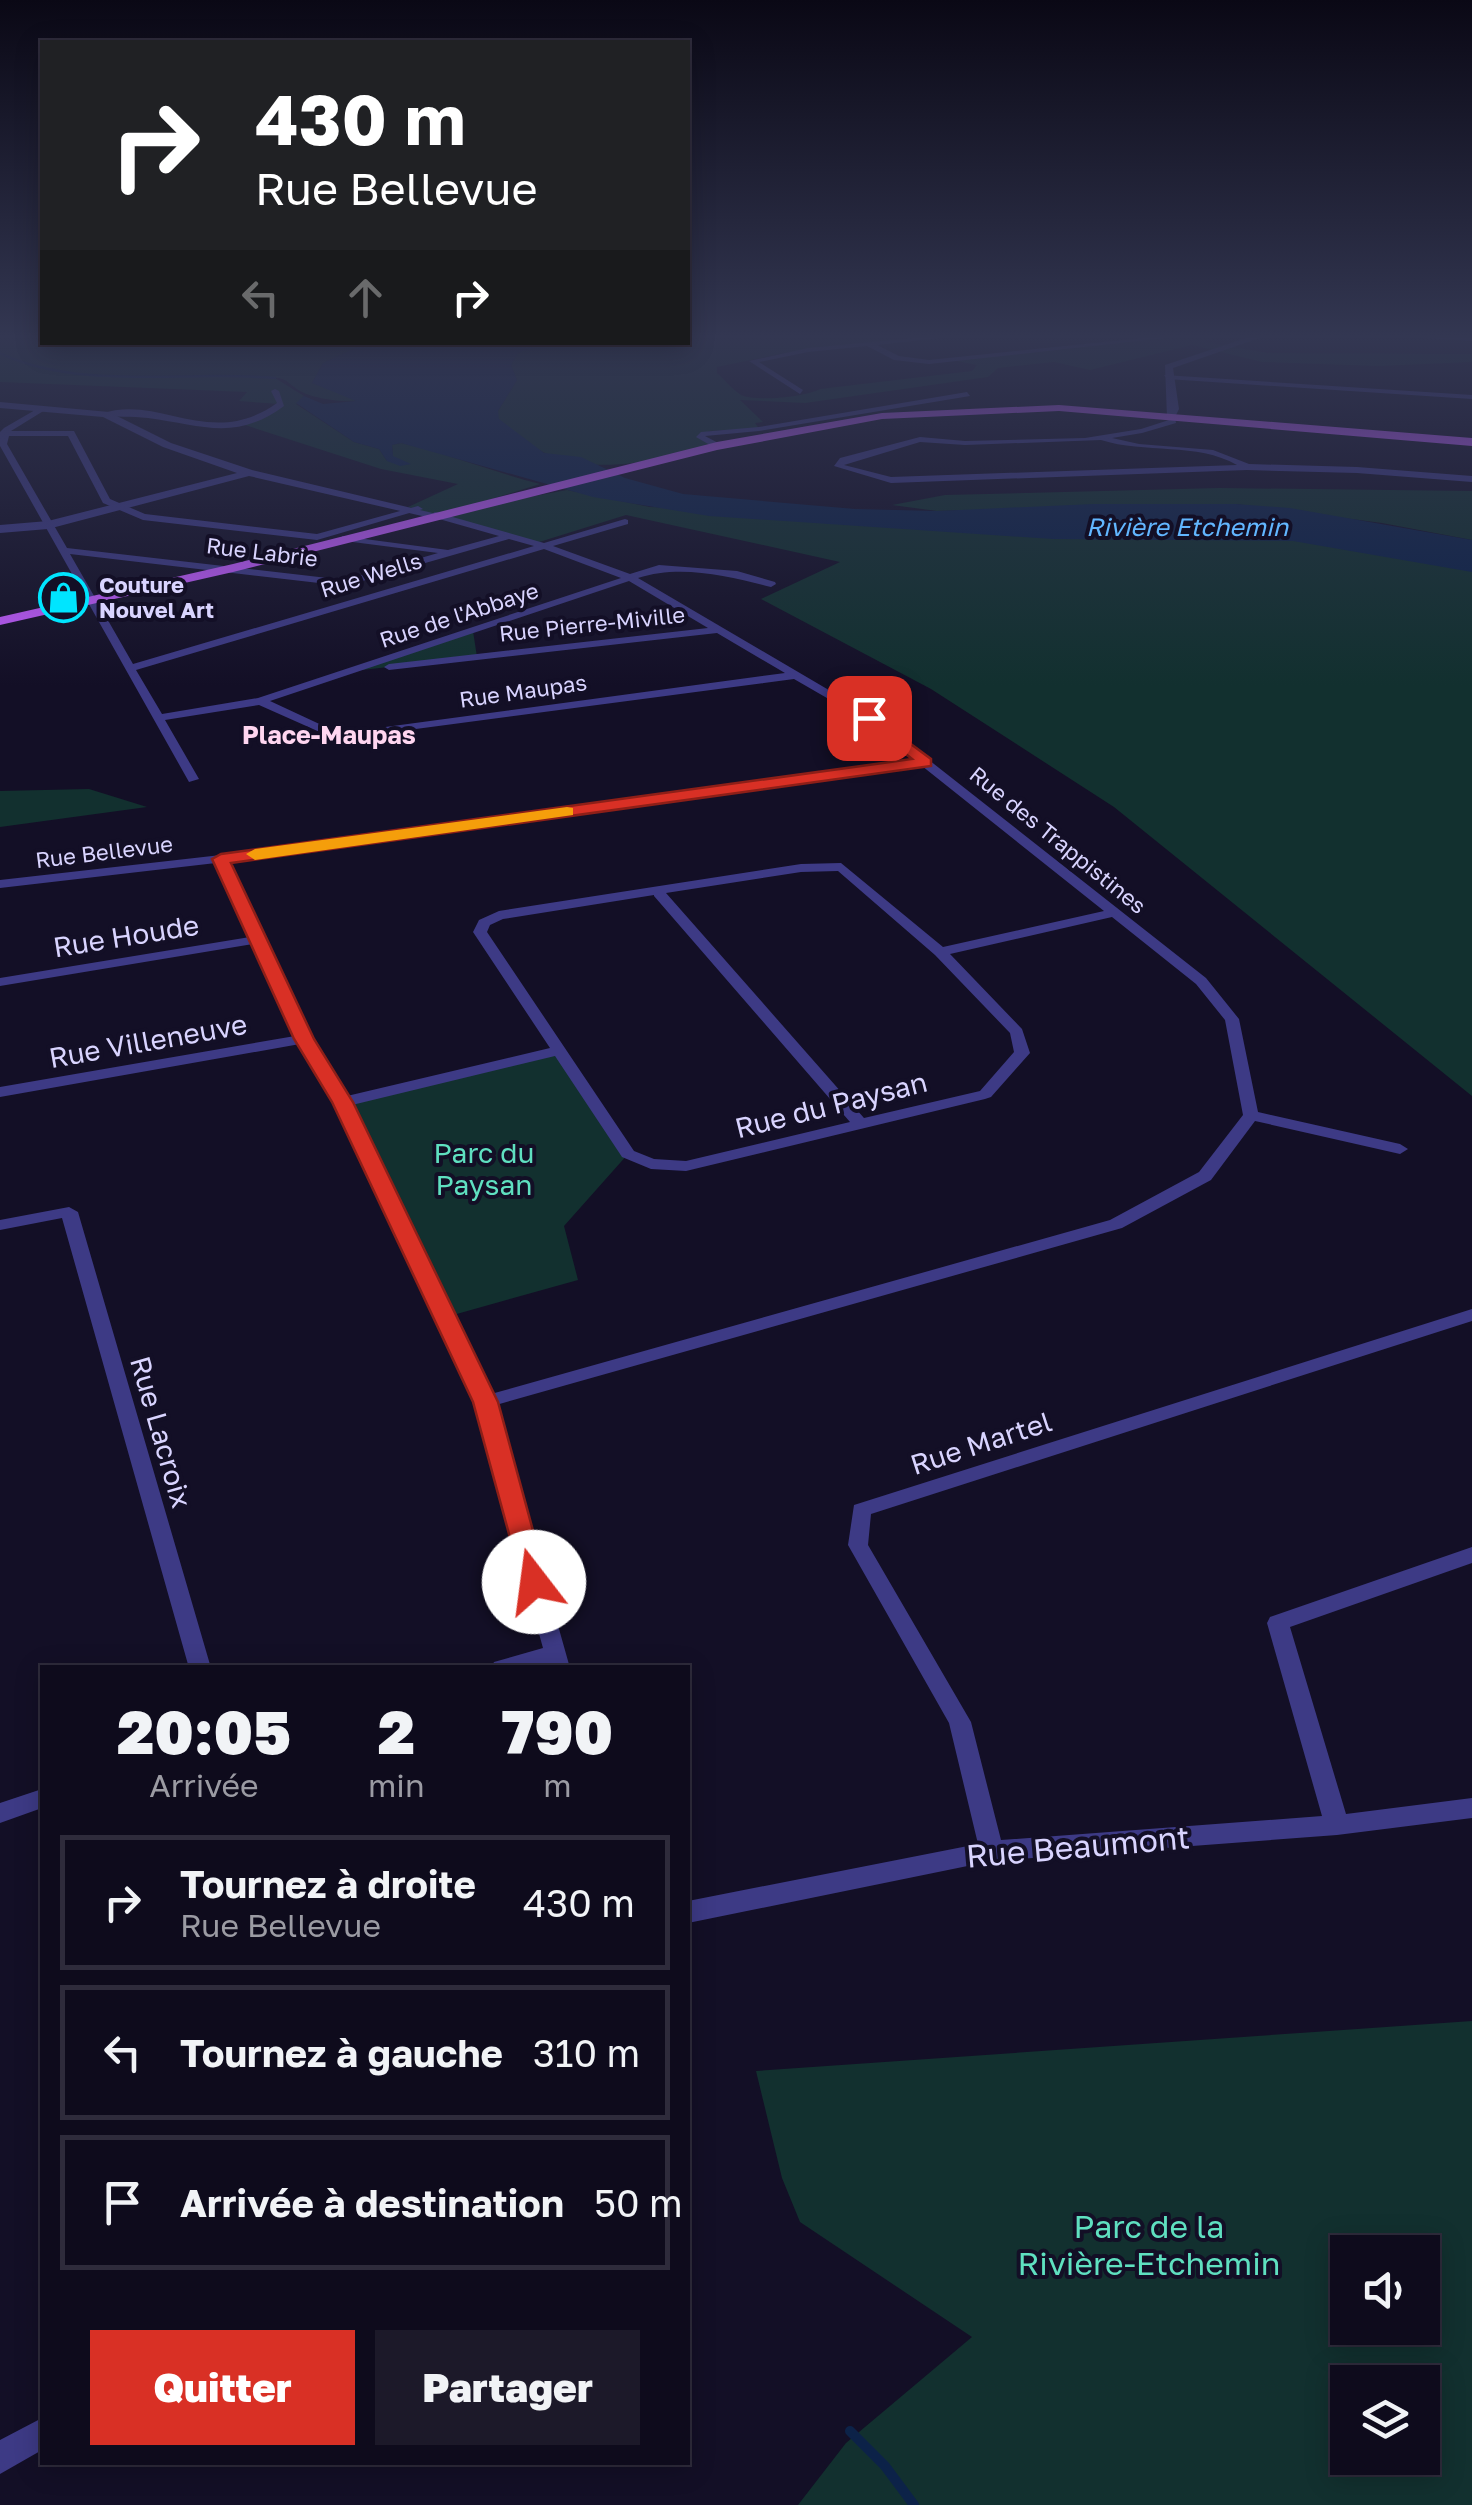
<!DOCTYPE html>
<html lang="fr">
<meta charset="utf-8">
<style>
:root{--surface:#0e0b1c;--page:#1c1929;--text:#f1f3f6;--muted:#9b9ba3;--line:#2e2b3b;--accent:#d93025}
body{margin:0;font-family:"Golos Text",sans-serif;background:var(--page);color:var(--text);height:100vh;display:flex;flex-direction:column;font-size:38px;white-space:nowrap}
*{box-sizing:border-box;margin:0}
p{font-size:32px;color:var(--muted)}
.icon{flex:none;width:55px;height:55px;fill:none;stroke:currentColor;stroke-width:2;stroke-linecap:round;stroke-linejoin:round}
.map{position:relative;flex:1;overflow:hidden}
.sheet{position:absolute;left:40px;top:1665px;width:650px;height:800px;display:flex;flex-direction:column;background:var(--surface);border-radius:0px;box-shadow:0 5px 25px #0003,0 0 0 2px var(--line)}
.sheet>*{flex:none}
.guide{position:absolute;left:40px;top:40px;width:650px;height:305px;border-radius:0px;box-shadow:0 5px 25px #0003,0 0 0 2px var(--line);background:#202124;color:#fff;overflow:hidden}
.tools{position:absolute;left:1330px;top:2235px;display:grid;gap:20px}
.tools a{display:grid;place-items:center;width:110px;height:110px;border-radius:0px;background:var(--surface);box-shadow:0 5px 25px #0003,0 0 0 2px var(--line);font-size:50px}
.pin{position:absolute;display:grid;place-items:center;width:85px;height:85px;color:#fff;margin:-42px;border-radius:20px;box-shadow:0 5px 15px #0006}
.me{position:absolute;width:110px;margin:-55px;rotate:345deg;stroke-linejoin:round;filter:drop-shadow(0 0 8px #0008)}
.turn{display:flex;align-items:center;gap:35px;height:210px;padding:0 50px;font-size:45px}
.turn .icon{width:130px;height:130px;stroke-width:2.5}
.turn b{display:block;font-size:70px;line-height:85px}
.lanes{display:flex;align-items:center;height:95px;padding:0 50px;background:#0003;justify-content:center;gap:50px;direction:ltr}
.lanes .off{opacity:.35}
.eta{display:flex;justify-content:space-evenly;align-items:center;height:170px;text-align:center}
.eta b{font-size:60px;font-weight:800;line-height:70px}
.primary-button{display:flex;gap:20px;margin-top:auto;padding:20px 50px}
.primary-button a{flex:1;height:115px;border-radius:0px;background:var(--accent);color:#fff;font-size:40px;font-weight:800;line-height:115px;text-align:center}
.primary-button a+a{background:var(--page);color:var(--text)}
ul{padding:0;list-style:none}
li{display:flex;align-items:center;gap:30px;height:135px;margin:0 20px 15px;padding:0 30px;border:5px solid var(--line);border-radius:0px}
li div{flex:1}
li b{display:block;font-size:38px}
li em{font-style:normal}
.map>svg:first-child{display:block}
.green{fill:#12302f;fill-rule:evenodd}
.water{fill:#0c2248}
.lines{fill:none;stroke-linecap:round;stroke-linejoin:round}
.stream-far1{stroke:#0c2248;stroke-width:2.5}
.stream{stroke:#0c2248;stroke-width:10}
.minor{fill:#3d3a85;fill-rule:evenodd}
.tertiary{fill:#3d3a85;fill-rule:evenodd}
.primary{fill:#c25bff;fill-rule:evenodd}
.route{fill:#d93025;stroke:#8d1f18;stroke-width:2.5}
.slow{fill:#f59e0b}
.labels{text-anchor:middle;stroke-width:8;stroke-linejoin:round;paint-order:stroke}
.far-street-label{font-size:22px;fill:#d9d4ff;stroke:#130f26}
.far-poi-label{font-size:22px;font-weight:bold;fill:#d9d4ff;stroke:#130f26;text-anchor:start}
.far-water-label{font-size:25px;font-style:italic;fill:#62b6ff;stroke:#130f26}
.far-neighbourhood-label{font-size:25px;font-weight:bold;fill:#ffd6f0;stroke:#130f26}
.street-label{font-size:28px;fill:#d9d4ff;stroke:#130f26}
.park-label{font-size:28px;fill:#5fe0c0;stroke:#130f26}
.near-street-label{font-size:32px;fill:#d9d4ff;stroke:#130f26}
.near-park-label{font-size:32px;fill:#5fe0c0;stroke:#130f26}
</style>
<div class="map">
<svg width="1472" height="2505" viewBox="0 0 1472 2505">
<rect width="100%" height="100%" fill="#130f26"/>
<!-- green -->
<path class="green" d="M 0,336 L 42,336 L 42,342 L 252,342 L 303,347 L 366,343 L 323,363 L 312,383 L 358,400 C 347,404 313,398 302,392 C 290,386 288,378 275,378 L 304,396 L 296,404 L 354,442 L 379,449 L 387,461 L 393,457 L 392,445 L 401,443 C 449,454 493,472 540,484 L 450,512 L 567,490 L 650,507 L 1210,522 L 1472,553 L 1472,1096 L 1114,807 L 931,689 L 761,599 L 840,562 L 626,515 L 536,543 L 408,507 L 458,484 L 381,469 L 245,425 L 272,413 L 279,404 L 239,401 L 247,392 L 0,382 Z
M 688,336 L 890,336 L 895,342 L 784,353 L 717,367 L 717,373 C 724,379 733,390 741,395 C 757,402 805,397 820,389 L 972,371 L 977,365 L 952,360 L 1179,336 L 1224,336 L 1204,342 L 1268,353 L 1472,354 L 1472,362 L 1378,366 L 1262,362 L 1192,345 L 1090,370 L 1054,362 L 998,368 L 988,377 L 805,403 L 740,400 L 763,422 L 755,423 L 759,429 L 709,431 L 700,438 L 722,445 C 669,457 595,479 543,452 C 527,444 513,430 498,419 L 498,411 L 517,380 L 511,365 L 518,353 L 536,344 L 688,342 Z
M 1219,488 L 1472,491 L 1472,540 L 1382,523 L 1236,504 L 937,511 L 892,505 L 945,495 Z
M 473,631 L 477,657 L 353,671 Z
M 89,789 L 147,807 L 0,827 L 0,791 Z
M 559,1050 L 628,1154 L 564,1226 L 578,1280 L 446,1317 L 343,1102 Z
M 1472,2021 L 1472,2505 L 798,2505 L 846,2443 L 972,2337 L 800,2222 L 782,2178 L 756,2071 ZM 1348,2252 L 1422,2252 L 1422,2328 L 1348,2328 ZM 1348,2382 L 1422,2382 L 1422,2458 L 1348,2458 Z"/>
<!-- water -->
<path class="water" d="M 366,343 L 544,343 L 518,353 L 511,365 L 517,380 L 498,411 L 499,419 L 544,453 L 581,457 L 625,478 L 683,494 L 855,509 L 937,511 L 1093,504 L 1236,504 L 1290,508 L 1472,540 L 1472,572 L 1293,541 L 1053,539 L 709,516 L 593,497 L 401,443 L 392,445 L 393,456 L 411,464 L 400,466 L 387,461 L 379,449 L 354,442 L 296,403 L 304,396 L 323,404 L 356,401 L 312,383 L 323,363 Z"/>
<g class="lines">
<!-- stream-far1 -->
<path class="stream-far1" d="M 0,353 C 78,391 189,370 275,378"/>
<!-- stream -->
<path class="stream" d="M 850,2431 L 885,2466 L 914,2505"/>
<!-- minor -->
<path class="minor" d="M 935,336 L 958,336 L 877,345 L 899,356 L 929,360 L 1162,336 L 1183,336 L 929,364 L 894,360 L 867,346 L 808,352 L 759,362 L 803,390 L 800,394 L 749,361 L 808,348 Z
M 1420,336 L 1472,337 L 1472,341 L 1424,338 Z
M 1164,375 L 1472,395 L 1472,399 L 1167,379 Z
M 275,389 L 279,391 L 284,406 C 235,442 202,425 148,418 C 132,416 114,418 101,414 C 159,393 210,451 277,403 L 271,391 Z
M 967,392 L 970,396 L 759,431 L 705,436 L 720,444 L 717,449 L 696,437 L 701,432 L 759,427 Z
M 42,406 L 45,410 L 11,431 L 74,431 L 110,499 L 145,514 L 317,534 L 418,506 L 423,509 L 317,540 L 143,520 L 103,503 L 68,436 L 9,436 L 7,444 L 67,548 L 345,580 L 438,553 L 345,541 L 342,540 L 342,536 L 448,550 L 499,536 L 432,517 L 430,515 L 435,512 L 544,543 L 625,519 L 628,520 L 628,524 L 553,546 L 630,574 L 659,565 L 737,571 L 775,582 L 776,584 L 771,587 C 729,576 680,564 638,578 L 873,716 L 1206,978 L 1239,1019 L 1258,1112 L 1400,1144 L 1408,1149 L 1400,1154 L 1255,1121 L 1211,1180 L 1122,1228 L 496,1405 L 570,1668 L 548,1668 L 547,1664 L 534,1668 L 491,1668 L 494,1662 L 543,1648 L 475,1402 L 335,1102 L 300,1044 L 0,1097 L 0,1087 L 295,1036 L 253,944 L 0,986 L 0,978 L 250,937 L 216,863 L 0,888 L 0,880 L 221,855 L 915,760 L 865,720 L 794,679 L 363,736 L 322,733 L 259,705 L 165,720 L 199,779 L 189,782 L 0,446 L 0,432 L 4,428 ZM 509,539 L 534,546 L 133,664 L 70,554 L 345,586 ZM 544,549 L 621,578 L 258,698 L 162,714 L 136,670 ZM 629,581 L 708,628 L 389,664 L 384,667 L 389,670 L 717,633 L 785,673 L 363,730 L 328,728 L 270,701 ZM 922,766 L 1104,911 L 943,947 L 841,863 L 801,864 L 499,911 L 479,920 L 473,932 L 550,1048 L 347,1096 L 312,1039 L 266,942 L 268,939 L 263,935 L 229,862 ZM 838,871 L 935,955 L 1010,1033 L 1014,1052 L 980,1091 L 864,1118 L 666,893 L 801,872 ZM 654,895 L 654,896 L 850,1122 L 686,1161 L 654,1159 L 634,1151 L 487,932 L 490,925 L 503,919 ZM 1112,917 L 1196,984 L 1225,1020 L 1243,1115 L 1199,1172 L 1110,1220 L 491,1394 L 352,1105 L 555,1056 L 622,1157 L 651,1169 L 686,1171 L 985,1099 L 991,1097 L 1030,1053 L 1022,1029 L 950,954 Z
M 1168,413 L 1174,413 L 1176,423 L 1142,433 L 1112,438 L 1139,444 L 1213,450 L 1249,464 L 1357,467 L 1472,476 L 1472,482 L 1357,473 L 1247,470 L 891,483 L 834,466 L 840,458 L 920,437 L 965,441 L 1085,438 L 1141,429 L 1169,420 ZM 1101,440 C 1145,454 1197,442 1237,465 L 891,477 L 844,465 L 920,442 L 965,445 Z
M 69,1207 L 78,1212 L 211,1668 L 189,1668 L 62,1218 L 0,1230 L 0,1220 Z
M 1472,1309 L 1472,1321 L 871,1514 L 868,1545 L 971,1722 L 1001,1840 L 1322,1816 L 1267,1623 L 1270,1617 L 1472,1547 L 1472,1563 L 1290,1627 L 1346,1814 L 1472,1798 L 1472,1818 L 1337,1835 L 992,1861 L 688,1923 L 688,1901 L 978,1844 L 949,1723 L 848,1545 L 854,1505 Z
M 42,1789 L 42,1808 L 0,1823 L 0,1803 Z
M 42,2418 L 42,2450 L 0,2474 L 0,2440 Z"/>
<!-- tertiary -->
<path class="tertiary" d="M 1252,336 L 1265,336 L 1173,368 L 1179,409 L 1175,417 L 1167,417 L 1165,365 Z
M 0,402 L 109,412 L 171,443 L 252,470 L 441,515 L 435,519 L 249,476 L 48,529 L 0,533 L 0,525 L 48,521 L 237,473 L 163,447 L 103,417 L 0,408 Z"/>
<!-- primary -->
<path class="primary" d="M 1059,405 L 1472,438 L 1472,446 L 1059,411 L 882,419 L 717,450 L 233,572 L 0,625 L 0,617 L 233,564 L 717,442 L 882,413 Z"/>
</g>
<!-- sky -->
<linearGradient id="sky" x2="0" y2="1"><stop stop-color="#0a0815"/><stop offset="0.49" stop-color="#333752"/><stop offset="1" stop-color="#333752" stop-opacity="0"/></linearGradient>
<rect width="1472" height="686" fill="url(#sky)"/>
<!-- route -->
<path class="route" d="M 869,713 L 931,759 L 931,766 L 231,863 L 314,1039 L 353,1102 L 498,1402 L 547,1582 L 543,1589 L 524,1589 L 473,1402 L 332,1102 L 294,1039 L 212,859 L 221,854 L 912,759 L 864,721 L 864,714 Z"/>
<!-- slow -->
<path class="slow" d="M 567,807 L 573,808 L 573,815 L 255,860 L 246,854 L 255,849 Z"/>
<!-- icons -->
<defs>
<symbol id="shop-ring" viewBox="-11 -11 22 22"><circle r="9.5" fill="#130f26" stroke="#00e5ff" stroke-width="1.5"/><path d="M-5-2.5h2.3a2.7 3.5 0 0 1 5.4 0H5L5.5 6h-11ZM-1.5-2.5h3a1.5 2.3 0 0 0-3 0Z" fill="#00e5ff"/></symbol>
</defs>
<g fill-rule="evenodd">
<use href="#shop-ring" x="36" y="570" width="55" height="55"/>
</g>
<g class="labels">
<!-- far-street labels -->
<g class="far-street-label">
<text transform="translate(262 552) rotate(7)" y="8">Rue Labrie</text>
<text transform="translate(371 575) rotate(-17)" y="8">Rue Wells</text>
<text transform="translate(459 615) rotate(-18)" y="8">Rue de l'Abbaye</text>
<text transform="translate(592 624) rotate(-6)" y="8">Rue Pierre-Miville</text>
<text transform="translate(523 691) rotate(-8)" y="8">Rue Maupas</text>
<text transform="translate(1058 840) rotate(39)" y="8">Rue des Trappistines</text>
<text transform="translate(104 852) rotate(-7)" y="8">Rue Bellevue</text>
</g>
<!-- far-poi labels -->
<g class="far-poi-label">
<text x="99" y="593">Couture<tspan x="99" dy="25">Nouvel Art</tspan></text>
</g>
<!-- far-water labels -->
<g class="far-water-label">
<text x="1187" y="536">Rivière Etchemin</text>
</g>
<!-- far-neighbourhood labels -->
<g class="far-neighbourhood-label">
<text x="329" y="744">Place-Maupas</text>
</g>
<!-- street labels -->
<g class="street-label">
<text transform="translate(126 936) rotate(-9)" y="10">Rue Houde</text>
<text transform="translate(148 1041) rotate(-10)" y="10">Rue Villeneuve</text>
<text transform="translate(831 1105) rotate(-14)" y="10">Rue du Paysan</text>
<text transform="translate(161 1432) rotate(74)" y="10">Rue Lacroix</text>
<text transform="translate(981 1443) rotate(-18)" y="10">Rue Martel</text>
</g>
<!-- park labels -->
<g class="park-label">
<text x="484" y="1163">Parc du<tspan x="484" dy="32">Paysan</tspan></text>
</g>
<!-- near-street labels -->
<g class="near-street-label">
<text transform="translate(1078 1847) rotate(-5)" y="11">Rue Beaumont</text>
</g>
<!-- near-park labels -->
<g class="near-park-label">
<text x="1149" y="2238">Parc de la<tspan x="1149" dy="37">Rivière-Etchemin</tspan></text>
</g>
</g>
</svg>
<div class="tools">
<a><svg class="icon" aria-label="sound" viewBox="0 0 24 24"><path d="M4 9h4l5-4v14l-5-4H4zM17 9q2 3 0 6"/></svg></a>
<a><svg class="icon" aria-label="layers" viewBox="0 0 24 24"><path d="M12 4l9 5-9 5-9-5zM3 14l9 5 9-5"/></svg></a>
</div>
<div class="pin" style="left:869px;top:718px;background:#d93025"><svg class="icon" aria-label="arrive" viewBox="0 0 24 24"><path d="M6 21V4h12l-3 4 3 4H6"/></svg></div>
<svg class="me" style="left:534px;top:1582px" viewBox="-20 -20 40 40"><circle r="19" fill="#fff"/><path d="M0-13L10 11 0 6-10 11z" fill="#d93025"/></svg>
<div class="guide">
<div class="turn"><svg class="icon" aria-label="right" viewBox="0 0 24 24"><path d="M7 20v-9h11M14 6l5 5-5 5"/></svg><div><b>430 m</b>Rue Bellevue</div></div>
<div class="lanes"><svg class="icon off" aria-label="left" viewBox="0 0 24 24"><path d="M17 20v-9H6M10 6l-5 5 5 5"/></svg><svg class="icon off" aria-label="ahead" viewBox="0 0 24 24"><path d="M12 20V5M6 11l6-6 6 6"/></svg><svg class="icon" aria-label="right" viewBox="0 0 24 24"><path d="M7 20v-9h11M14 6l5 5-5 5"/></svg></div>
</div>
<section class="sheet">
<div class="eta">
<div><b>20:05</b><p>Arrivée</p></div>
<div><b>2</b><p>min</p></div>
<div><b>790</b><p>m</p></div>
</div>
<ul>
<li><svg class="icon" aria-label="right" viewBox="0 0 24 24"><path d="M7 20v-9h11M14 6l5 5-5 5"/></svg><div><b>Tournez à droite</b><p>Rue Bellevue</p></div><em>430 m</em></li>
<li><svg class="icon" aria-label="left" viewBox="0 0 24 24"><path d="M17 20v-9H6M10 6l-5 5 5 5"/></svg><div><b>Tournez à gauche</b></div><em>310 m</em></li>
<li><svg class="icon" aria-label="arrive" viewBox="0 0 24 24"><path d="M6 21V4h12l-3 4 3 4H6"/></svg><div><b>Arrivée à destination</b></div><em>50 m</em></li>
</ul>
<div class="primary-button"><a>Quitter</a><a>Partager</a></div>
</section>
</div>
